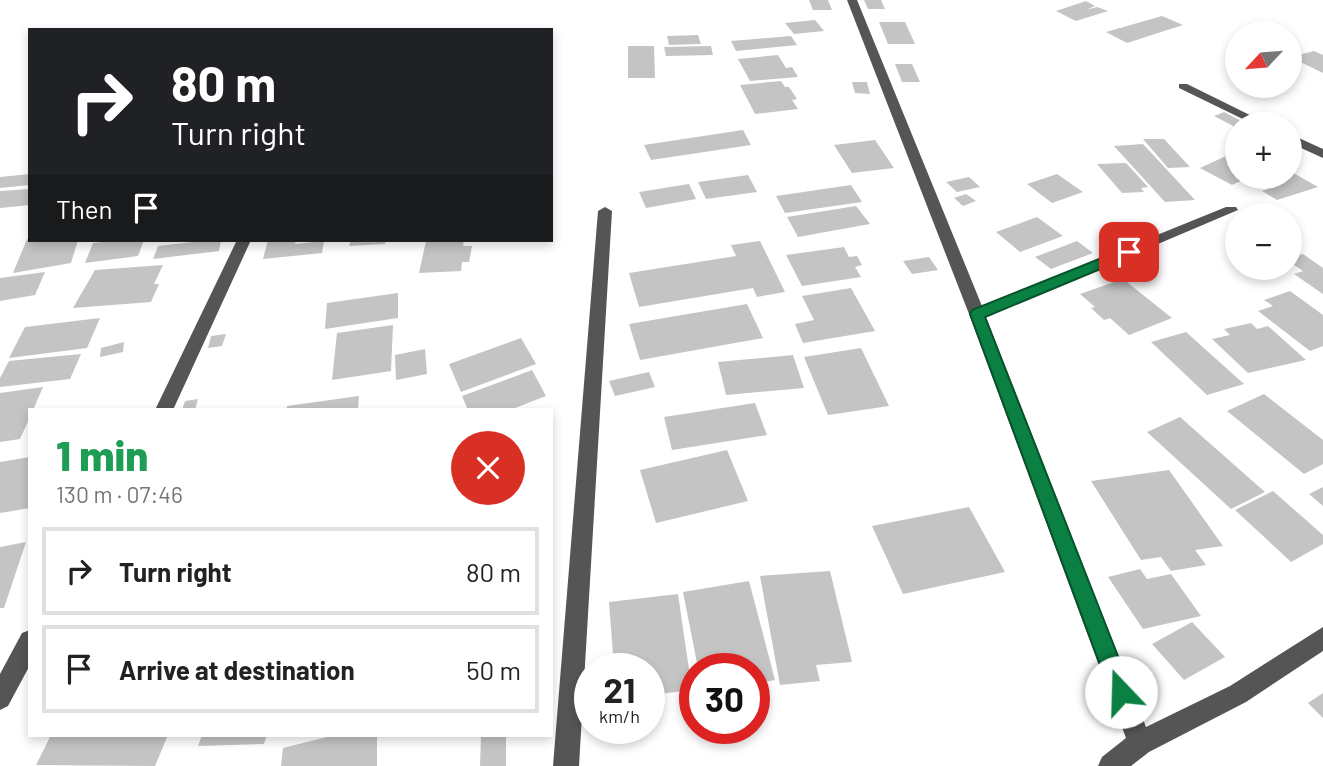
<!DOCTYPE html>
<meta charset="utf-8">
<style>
:root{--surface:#fff;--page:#f6f6f6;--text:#222;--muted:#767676;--line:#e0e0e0}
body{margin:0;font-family:Barlow,sans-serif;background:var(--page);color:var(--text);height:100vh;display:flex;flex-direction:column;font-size:26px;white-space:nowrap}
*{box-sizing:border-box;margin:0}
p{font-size:23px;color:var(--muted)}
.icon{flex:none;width:38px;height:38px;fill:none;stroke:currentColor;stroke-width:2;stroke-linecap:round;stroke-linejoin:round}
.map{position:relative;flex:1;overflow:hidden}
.side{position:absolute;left:28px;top:408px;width:525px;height:329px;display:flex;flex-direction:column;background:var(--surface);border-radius:0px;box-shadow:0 4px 10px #0003}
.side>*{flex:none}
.top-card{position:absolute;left:28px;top:28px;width:525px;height:214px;border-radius:0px;box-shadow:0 4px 10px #0003;background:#202124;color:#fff;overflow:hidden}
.needle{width:46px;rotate:244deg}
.buttons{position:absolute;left:1225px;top:21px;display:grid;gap:14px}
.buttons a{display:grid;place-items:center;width:77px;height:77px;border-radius:50%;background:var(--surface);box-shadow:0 4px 10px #0003;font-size:35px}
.speed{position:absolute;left:574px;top:653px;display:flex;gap:14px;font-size:35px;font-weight:700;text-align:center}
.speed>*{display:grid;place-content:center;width:91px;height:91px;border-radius:50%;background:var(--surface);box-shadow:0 4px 10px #0003;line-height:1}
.speed small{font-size:18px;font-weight:400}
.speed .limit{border:10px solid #d22;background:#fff;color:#111}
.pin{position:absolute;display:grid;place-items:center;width:60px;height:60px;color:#fff;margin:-30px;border-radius:14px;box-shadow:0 4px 10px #0006}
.me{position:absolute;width:77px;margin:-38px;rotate:339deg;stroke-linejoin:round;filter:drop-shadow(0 0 5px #0008)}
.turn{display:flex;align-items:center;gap:24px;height:147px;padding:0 28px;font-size:32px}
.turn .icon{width:91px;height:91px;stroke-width:2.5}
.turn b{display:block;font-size:49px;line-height:60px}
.then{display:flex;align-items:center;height:66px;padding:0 28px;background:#0003;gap:14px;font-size:26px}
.round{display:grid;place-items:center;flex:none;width:74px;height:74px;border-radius:37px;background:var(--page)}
.headline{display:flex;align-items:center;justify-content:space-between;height:119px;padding:0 28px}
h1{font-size:42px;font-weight:800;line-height:52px;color:#1e9e55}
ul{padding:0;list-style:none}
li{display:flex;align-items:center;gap:21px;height:88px;margin:0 14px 10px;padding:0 14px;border:4px solid var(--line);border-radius:0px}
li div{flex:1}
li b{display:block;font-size:26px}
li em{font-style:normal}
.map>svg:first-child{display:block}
.building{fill:#c4c4c4}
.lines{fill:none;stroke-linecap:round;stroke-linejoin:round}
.minor{fill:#555;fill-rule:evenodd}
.route{fill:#0b8043;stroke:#07532c;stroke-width:2}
</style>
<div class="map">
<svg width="1323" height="766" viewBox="0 0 1323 766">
<rect width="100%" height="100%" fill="#fff"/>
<!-- building -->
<path class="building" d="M 809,0 L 828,0 L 832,10 L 813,10 Z
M 864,0 L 881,0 L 885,9 L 868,9 Z
M 1086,1 L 1095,6 L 1086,10 L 1097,7 L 1108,11 L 1076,21 L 1056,11 Z
M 1162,16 L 1183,25 L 1127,43 L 1106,32 Z
M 815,20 L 824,31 L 794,34 L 785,23 Z
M 879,22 L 905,22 L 915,44 L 888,44 Z
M 698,35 L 701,44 L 669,45 L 667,36 Z
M 791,36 L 797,45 L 736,51 L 731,41 Z
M 628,46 L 654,46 L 655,78 L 628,78 Z
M 711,46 L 713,55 L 666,56 L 664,47 Z
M 1314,51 L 1323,55 L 1323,73 L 1290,57 Z
M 778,55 L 786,68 L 792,67 L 798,77 L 750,81 L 738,59 Z
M 895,64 L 912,64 L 920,82 L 902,82 Z
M 781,81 L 785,87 L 789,87 L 797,99 L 792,100 L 798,109 L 755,114 L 740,85 Z
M 852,82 L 867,82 L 870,94 L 855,93 Z
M 1224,112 L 1247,124 L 1237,124 L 1237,128 L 1214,116 Z
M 743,130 L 751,145 L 651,160 L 644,145 Z
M 1143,139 L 1164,139 L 1190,167 L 1168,168 Z
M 875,140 L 894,168 L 852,173 L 834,145 Z
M 1143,144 L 1195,200 L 1165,202 L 1114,146 Z
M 1228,155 L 1237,160 L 1237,177 L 1249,177 L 1232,185 L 1200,168 Z
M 1126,163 L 1148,187 L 1141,188 L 1144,192 L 1122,193 L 1097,164 Z
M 1290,171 L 1318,187 L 1277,200 L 1262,191 L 1268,189 L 1256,183 L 1273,177 L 1290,177 Z
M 30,174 L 30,185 L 0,188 L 0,177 Z
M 1057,174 L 1083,192 L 1052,203 L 1027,184 Z
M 748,175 L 757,192 L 706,199 L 698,182 Z
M 969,177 L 980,187 L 957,192 L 946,182 Z
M 689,184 L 696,199 L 646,208 L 639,192 Z
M 851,185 L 862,202 L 785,213 L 776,196 Z
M 30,189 L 30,205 L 0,208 L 0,191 Z
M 966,194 L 976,201 L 963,206 L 954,198 Z
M 856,206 L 870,224 L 798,237 L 787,217 Z
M 1037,217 L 1063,236 L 1020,252 L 996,232 Z
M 27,239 L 30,240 L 78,240 L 71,263 L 13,273 Z
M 120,240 L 144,240 L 138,256 L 85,263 L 93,243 Z
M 210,240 L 221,240 L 219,251 L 153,259 L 158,246 Z
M 268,240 L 296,240 L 295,244 L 324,241 L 322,253 L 263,259 Z
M 351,240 L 386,240 L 385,244 L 349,246 Z
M 464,240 L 463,246 L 472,246 L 469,262 L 462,262 L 461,271 L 419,273 L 426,241 Z
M 760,241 L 785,292 L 757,297 L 753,288 L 639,307 L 629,273 L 736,256 L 731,245 Z
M 1077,241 L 1093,253 L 1051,269 L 1035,257 Z
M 844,247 L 849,257 L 857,256 L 862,265 L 855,267 L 861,277 L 802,286 L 786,255 Z
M 1303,254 L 1323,268 L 1323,294 L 1294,274 L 1303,271 L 1290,262 L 1290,258 Z
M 929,257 L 938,270 L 912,274 L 903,261 Z
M 163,265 L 154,284 L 159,284 L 151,302 L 73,308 L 95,270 Z
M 45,272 L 35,295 L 0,301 L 0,278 Z
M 1123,279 L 1172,318 L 1129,335 L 1110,318 L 1104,320 L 1091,308 L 1095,307 L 1080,294 Z
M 851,288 L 875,331 L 803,343 L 795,324 L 814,320 L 802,296 Z
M 1290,291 L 1323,315 L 1323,346 L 1310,351 L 1258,311 L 1273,306 L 1264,300 Z
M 398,293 L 398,318 L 325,329 L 327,303 Z
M 747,304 L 763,338 L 640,360 L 629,324 Z
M 100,318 L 87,348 L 9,358 L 25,327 Z
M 1251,323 L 1257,329 L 1268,326 L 1306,360 L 1248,373 L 1212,339 L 1230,335 L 1224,329 Z
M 393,325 L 391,371 L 332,380 L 337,333 Z
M 1186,332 L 1244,384 L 1207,395 L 1151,342 Z
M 226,334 L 222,346 L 208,348 L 211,336 Z
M 521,338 L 536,364 L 461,392 L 449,364 Z
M 124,342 L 123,352 L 100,357 L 101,348 Z
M 861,348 L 889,406 L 828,415 L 804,357 Z
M 425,349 L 427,374 L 396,380 L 395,355 Z
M 81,354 L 70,379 L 0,387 L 0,378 L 9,361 Z
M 793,355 L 804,388 L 726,395 L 718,362 Z
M 532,370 L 546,396 L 510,410 L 468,410 L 462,396 Z
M 649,372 L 655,387 L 615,396 L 609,381 Z
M 43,387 L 33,410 L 30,410 L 30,417 L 20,439 L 0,442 L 0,393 Z
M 1264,394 L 1323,440 L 1323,464 L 1304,474 L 1227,411 Z
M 359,396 L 358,410 L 286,410 L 287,406 Z
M 198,399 L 195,410 L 182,410 L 185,401 Z
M 755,403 L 767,435 L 672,450 L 664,417 Z
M 1180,417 L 1265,492 L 1231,509 L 1147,432 Z
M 727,450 L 748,501 L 656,523 L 640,470 Z
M 30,457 L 30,508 L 0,513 L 0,462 Z
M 1169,470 L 1223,546 L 1195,550 L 1206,565 L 1171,571 L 1161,557 L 1141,560 L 1091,481 Z
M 1323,487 L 1323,506 L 1309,494 Z
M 1273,491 L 1323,535 L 1323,544 L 1291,562 L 1235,510 Z
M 969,507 L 1005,572 L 903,594 L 872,526 Z
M 26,542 L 4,608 L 0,608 L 0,547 Z
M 1140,569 L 1147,579 L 1171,574 L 1201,616 L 1143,629 L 1108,577 Z
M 830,571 L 852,662 L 816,665 L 820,681 L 780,685 L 760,576 Z
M 749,581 L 775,680 L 754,684 L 754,668 L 698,668 L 683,592 Z
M 678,594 L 692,690 L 660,694 L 662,708 L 649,710 L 649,668 L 614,668 L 609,602 Z
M 1192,622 L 1225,657 L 1184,680 L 1152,644 Z
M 1323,693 L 1323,718 L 1308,703 Z
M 51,735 L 168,735 L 155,766 L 36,765 Z
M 202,735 L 267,735 L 264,744 L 198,746 Z
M 335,735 L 377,735 L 377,766 L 281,766 L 283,748 Z
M 481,735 L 506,735 L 506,766 L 480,766 Z"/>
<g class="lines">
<!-- minor -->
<path class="minor" d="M 847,0 L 857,0 L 982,306 L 1226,207 L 1236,207 L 1238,210 L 986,317 L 1146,727 L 1230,686 L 1323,627 L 1323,651 L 1246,702 L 1149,752 L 1131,766 L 1098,766 L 1102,757 L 1126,738 L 969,314 Z
M 1179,84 L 1187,84 L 1268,124 L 1253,124 L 1179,88 Z
M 1290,134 L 1323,149 L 1323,158 L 1290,143 Z
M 605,207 L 612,211 L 579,766 L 553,766 L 598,211 Z
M 237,240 L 251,240 L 173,410 L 155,410 Z
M 30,630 L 30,665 L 8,706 L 0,710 L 0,674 L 22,633 Z"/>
</g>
<!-- route -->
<path class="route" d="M 1129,247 L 1134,249 L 1134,255 L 985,317 L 1132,692 L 1129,700 L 1121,703 L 1114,700 L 1110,692 L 970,314 L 972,310 Z"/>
</svg>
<div class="buttons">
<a><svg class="needle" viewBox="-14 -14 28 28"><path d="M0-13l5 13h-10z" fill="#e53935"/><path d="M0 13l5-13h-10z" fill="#767676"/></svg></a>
<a>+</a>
<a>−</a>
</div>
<div class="speed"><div>21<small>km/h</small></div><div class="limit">30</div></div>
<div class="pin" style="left:1129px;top:252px;background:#d93025"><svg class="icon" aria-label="arrive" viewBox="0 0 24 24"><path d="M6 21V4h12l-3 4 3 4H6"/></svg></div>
<svg class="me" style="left:1121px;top:692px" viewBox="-20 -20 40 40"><circle r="19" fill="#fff"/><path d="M0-13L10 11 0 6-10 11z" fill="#0b8043"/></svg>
<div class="top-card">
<div class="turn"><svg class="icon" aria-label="right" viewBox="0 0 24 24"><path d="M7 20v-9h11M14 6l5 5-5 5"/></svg><div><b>80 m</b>Turn right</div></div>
<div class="then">Then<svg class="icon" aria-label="arrive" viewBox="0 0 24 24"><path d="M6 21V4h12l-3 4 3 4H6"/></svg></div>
</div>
<section class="side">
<div class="headline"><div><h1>1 min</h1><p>130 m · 07:46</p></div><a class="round" style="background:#d93025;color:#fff"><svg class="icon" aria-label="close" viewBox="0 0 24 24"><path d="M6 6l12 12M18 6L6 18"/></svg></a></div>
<ul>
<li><svg class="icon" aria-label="right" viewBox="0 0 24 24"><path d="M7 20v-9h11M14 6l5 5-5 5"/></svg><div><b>Turn right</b></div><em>80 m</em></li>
<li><svg class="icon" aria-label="arrive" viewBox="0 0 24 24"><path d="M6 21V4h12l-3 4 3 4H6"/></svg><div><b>Arrive at destination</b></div><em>50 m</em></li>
</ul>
</section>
</div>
